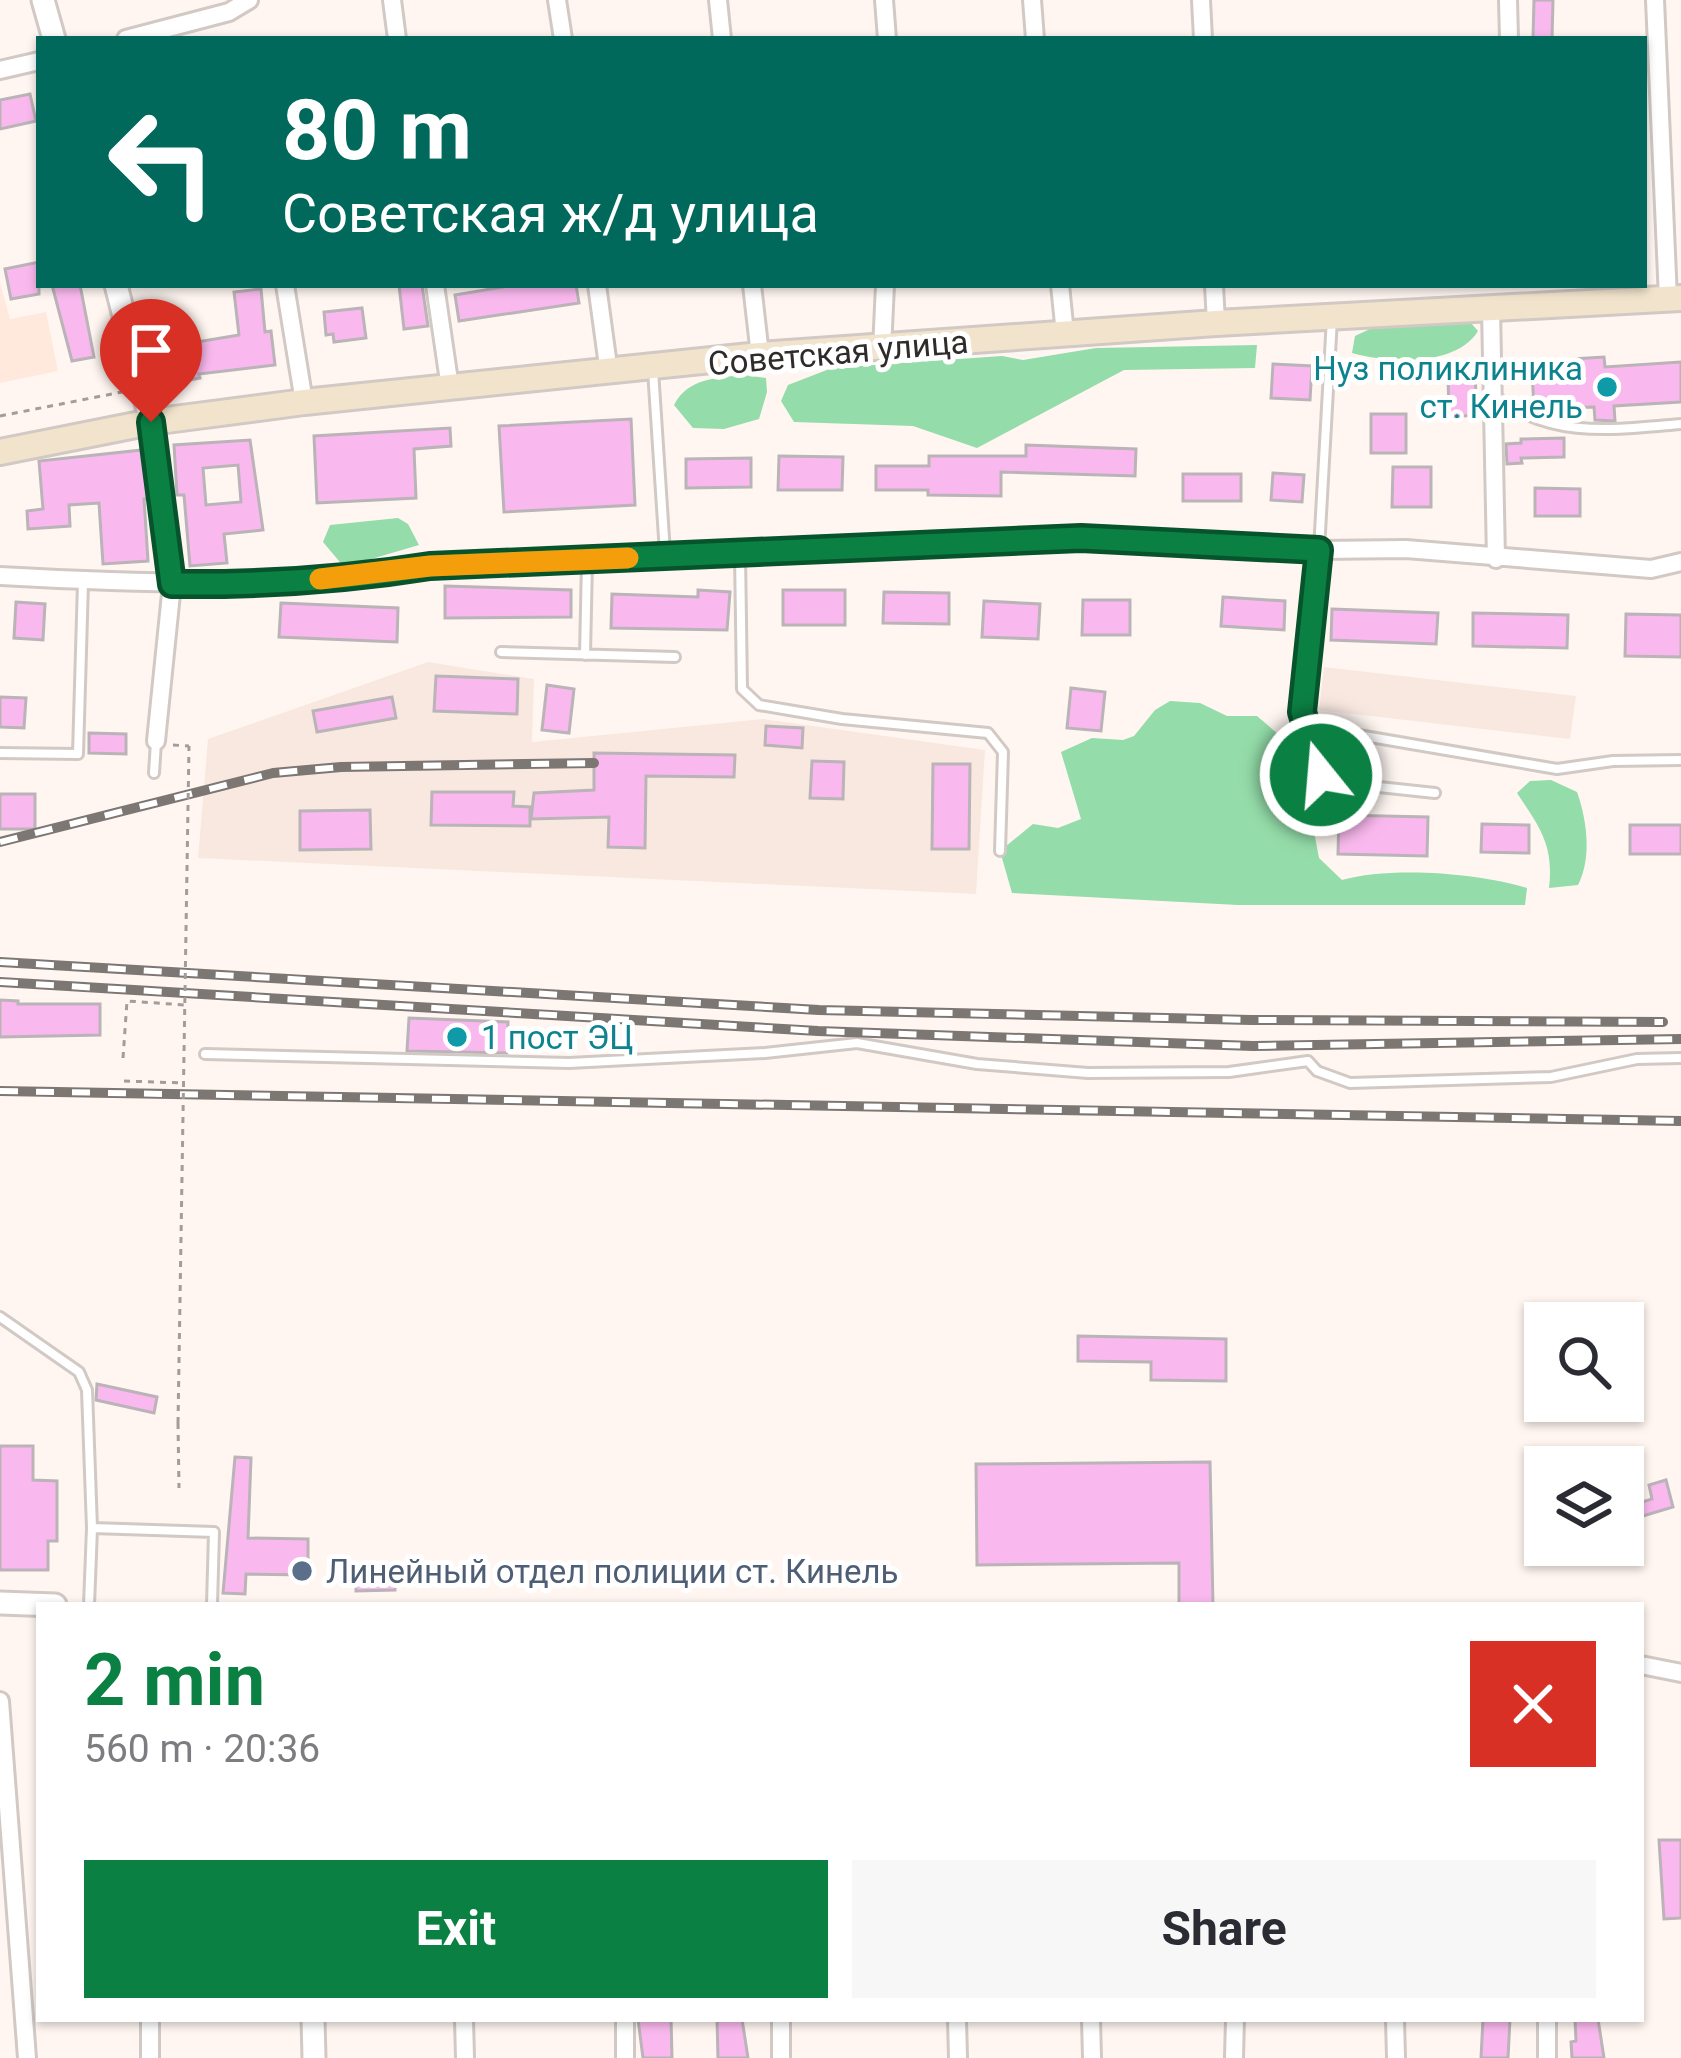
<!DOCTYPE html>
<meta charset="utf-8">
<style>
:root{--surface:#fff;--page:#f7f7f7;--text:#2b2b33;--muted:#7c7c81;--accent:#0b8043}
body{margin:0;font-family:Roboto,sans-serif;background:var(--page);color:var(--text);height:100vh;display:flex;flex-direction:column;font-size:45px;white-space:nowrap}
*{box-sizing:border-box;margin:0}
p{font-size:39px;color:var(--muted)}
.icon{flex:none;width:66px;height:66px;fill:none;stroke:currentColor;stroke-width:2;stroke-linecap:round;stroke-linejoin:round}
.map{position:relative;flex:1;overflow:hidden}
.details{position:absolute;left:36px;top:1602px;width:1608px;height:420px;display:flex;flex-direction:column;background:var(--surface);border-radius:0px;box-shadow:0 3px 9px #0004}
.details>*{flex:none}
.banner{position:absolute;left:36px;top:36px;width:1611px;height:252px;border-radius:0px;box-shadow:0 3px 9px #0004;background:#00695c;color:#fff;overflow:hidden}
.buttons{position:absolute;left:1524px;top:1302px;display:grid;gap:24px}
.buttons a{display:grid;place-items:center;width:120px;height:120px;border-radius:0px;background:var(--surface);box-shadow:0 3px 9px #0004;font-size:60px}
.pin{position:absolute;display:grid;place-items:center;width:102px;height:102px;color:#fff;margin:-123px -51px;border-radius:50% 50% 50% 0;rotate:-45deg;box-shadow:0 0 12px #0007}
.pin .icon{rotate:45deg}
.me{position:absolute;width:132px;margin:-66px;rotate:343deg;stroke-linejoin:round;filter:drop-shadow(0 0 9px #0008)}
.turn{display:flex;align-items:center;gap:42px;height:252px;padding:0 48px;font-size:54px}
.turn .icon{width:156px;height:156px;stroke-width:2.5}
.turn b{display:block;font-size:84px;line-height:102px}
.round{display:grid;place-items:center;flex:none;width:126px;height:126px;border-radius:0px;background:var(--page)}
.summary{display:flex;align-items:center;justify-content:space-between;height:204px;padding:0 48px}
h1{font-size:72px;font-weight:700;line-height:90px;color:var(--accent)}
.button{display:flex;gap:24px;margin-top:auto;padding:24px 48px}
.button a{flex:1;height:138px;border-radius:0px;background:var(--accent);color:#fff;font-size:48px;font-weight:700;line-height:138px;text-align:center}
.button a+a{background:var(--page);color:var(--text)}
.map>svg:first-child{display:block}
.commercial{fill:#ffe9dc}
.built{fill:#f9e8e0}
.forest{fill:#94dca9}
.building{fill:#fab9ee;stroke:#bab3b8;stroke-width:3;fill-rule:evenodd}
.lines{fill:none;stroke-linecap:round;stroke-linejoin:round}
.service-casing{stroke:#d2c9c5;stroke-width:14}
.minor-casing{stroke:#d2c9c5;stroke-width:22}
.tertiary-casing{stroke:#d2c9c5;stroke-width:27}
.secondary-casing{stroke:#d2c9c5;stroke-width:30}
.path{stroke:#a39c99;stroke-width:3;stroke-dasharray:6 6;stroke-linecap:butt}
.service{stroke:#fff;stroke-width:8}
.minor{stroke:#fff;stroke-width:16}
.tertiary{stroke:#fff;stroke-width:21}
.secondary{stroke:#f2e4cc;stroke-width:24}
.rail-casing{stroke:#7d7774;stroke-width:10}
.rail{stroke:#fff;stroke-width:6;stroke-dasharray:18;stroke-linecap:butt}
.path-bridge{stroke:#a39c99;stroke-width:3;stroke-dasharray:6 6;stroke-linecap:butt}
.route-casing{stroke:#07532c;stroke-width:30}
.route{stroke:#0b8043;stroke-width:21}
.slow{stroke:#f59e0b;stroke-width:21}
.culture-dot{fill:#0f9aa8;stroke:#fff;stroke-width:4.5}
.service-dot{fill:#5c6f8a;stroke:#fff;stroke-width:4.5}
.labels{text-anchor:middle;stroke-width:10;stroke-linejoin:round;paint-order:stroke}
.street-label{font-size:33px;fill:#2f2b2a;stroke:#fff}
.culture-label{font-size:33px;fill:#0d838f;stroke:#fff;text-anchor:end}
.service-label{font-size:33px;fill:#4e5e75;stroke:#fff;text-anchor:start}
</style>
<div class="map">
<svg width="1681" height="2058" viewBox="0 0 1681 2058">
<rect width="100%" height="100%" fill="#fff6f1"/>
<!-- commercial -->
<path class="commercial" d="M 0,283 L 10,319 L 46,312 L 58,371 L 0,383 Z"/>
<!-- built -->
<path class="built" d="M 428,662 L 534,679 L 532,742 L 763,719 L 985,750 L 976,894 L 198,858 L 208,739 Z
M 1324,667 L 1576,696 L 1570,739 L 1319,710 Z"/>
<!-- forest -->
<path class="forest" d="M 1445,320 L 1470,322 L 1478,331 C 1456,367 1388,363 1352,353 L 1355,336 L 1387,321 Z
M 1257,345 L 1255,368 L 1124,370 L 977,448 L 913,426 L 794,422 L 781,401 L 788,385 L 832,368 L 1002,356 L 1023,360 L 1096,348 Z
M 744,375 L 766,378 L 767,392 L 759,419 L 724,429 L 693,428 L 674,405 C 688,378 716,378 744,375 Z
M 398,518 L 408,524 L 419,545 L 344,567 L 323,542 L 330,525 Z
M 1170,701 L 1200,703 L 1227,716 L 1257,716 L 1299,752 L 1319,858 L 1342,880 C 1390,866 1480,873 1527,888 L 1525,905 L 1238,905 L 1012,893 L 1000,851 L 1033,824 L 1058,828 L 1081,819 L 1061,752 L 1092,738 L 1123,740 L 1134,736 L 1155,710 Z
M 1551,780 L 1577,792 C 1587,820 1592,858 1578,885 L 1549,888 C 1554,845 1540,828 1517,793 L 1530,781 Z"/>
<!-- building -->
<path class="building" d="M 1534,0 L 1553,0 L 1552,39 L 1533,39 Z
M 30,94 L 36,121 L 0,129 L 0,100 Z
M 39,262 L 39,294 L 11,299 L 5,269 Z
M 52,285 L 80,285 L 94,357 L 72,361 Z
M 399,285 L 422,285 L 428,326 L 404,329 Z
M 514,285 L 576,285 L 579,303 L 459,321 L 455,295 Z
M 261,289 L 265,332 L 271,331 L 275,365 L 199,374 L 200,378 L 167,384 L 161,348 L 239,335 L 234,292 Z
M 362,308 L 366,338 L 334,342 L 333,334 L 326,335 L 324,312 Z
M 1604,357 L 1605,367 L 1681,362 L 1681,402 L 1614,406 L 1615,421 L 1595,420 L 1594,407 L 1534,408 L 1532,372 L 1573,370 L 1572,359 Z
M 1273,364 L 1312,366 L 1310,400 L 1271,398 Z
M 1475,375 L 1477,415 L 1449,417 L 1448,376 Z
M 1371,414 L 1406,414 L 1406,453 L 1371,453 Z
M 631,419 L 635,505 L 504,512 L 499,426 Z
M 450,428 L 451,446 L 414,449 L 416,498 L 317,503 L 314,436 Z
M 1564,438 L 1564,457 L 1521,458 L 1522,463 L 1507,464 L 1506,444 L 1521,443 L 1521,439 Z
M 250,440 L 263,530 L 224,534 L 227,563 L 190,566 L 184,495 L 177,495 L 174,445 ZM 238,465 L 241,502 L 206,505 L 203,468 Z
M 1026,445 L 1136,449 L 1135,476 L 1001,472 L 1001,496 L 928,495 L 928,490 L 876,490 L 876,466 L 929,466 L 929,456 L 1026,456 Z
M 142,450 L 148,499 L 144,499 L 148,561 L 103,564 L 99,503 L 69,505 L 70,526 L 28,529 L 27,511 L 43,509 L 39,461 Z
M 779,456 L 843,457 L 842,490 L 778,490 Z
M 751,458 L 751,487 L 686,488 L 686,459 Z
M 1393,467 L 1431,467 L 1431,507 L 1392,507 Z
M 1273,473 L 1304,475 L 1302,502 L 1271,500 Z
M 1183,474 L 1241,474 L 1241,501 L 1183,501 Z
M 1535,488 L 1580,489 L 1580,516 L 1535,516 Z
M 445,586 L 571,590 L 571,617 L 445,618 Z
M 698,590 L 730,592 L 727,630 L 611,628 L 612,594 L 698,597 Z
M 783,590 L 845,590 L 845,625 L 783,625 Z
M 884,592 L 949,593 L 949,624 L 883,623 Z
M 1223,597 L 1285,601 L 1284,630 L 1221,626 Z
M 1083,600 L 1130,600 L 1130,635 L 1082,635 Z
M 984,601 L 1040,604 L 1038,639 L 982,637 Z
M 16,602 L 45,604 L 43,640 L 14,638 Z
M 281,603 L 398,608 L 397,642 L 279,637 Z
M 1332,609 L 1438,613 L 1436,644 L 1331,640 Z
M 1473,613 L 1568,615 L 1567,648 L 1473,646 Z
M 1626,614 L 1681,615 L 1681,657 L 1625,656 Z
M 436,676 L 518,679 L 517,714 L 434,711 Z
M 547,685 L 574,689 L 569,733 L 542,730 Z
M 1071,688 L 1105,692 L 1101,731 L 1067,728 Z
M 0,697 L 26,698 L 24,728 L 0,727 Z
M 392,697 L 396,718 L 317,732 L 313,711 Z
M 766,726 L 803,728 L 802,748 L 765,745 Z
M 89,733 L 126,734 L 126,754 L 89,753 Z
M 594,753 L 735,755 L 734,777 L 646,776 L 645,848 L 608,847 L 609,817 L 531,819 L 534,793 L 594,790 Z
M 812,761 L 844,762 L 843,799 L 810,798 Z
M 933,764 L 970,764 L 969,849 L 932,849 Z
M 432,792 L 514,792 L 513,806 L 530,807 L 530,826 L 431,825 Z
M 0,794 L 35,794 L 35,829 L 0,829 Z
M 370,810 L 371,849 L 300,850 L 300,811 Z
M 1339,815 L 1428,817 L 1427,856 L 1338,854 Z
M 1482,824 L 1529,825 L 1529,853 L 1481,852 Z
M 1630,825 L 1681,825 L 1681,854 L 1630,854 Z
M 0,1000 L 18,1001 L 18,1004 L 100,1004 L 100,1035 L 0,1037 Z
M 409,1018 L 508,1022 L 507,1053 L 407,1051 Z
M 1078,1336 L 1226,1339 L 1226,1381 L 1151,1380 L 1151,1362 L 1078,1361 Z
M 97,1384 L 157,1397 L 154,1413 L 96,1400 Z
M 0,1446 L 33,1446 L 33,1480 L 57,1481 L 57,1541 L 48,1541 L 48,1570 L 0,1570 Z
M 235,1457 L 251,1458 L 248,1538 L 308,1539 L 308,1575 L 246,1574 L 245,1594 L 223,1593 Z
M 1210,1462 L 1213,1605 L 1179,1605 L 1179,1563 L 977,1565 L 976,1464 Z
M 1666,1480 L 1673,1507 L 1623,1522 L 1623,1508 L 1652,1499 L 1649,1485 Z
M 395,1566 L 395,1590 L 356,1591 L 356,1567 Z
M 1659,1840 L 1681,1840 L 1681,1918 L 1664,1919 Z
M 638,2019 L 671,2019 L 672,2058 L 643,2058 Z
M 717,2019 L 742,2019 L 748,2058 L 718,2058 Z
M 1483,2019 L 1510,2019 L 1508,2058 L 1481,2058 Z
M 1575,2019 L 1598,2019 L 1604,2058 L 1572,2058 L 1571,2042 L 1576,2041 Z"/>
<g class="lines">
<defs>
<path id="service" d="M 1332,318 L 1319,550 L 1302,712 L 1321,775 L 1351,784 L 1435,793
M 653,370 L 665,553
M 1494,396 C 1553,439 1611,430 1681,424
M 740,554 L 742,689 L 759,705 L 842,719 L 988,733 L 1003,752 L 1000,851
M 501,652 L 675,657
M 585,655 L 587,561
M 1306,726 L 1557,769 L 1613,761 L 1681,760
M 0,753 L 78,754 L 83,582
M 154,773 L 156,742
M 205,1054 L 569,1063 L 765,1053 L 857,1043 L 977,1064 L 1088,1073 L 1229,1072 L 1308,1061 L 1317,1071 L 1350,1083 L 1551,1077 L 1637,1059 L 1681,1058
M 0,1317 L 79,1372 L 87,1390 L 92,1528
M 89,1605 L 92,1528 L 214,1532 L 212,1605"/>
<path id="minor" d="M 392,0 L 397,39
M 557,0 L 563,39
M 718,0 L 722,39
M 884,0 L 887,39
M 1032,0 L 1035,39
M 1201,0 L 1203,39
M 1508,0 L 1509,39
M 1655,0 L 1668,299
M 126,39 L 229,12 L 249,0
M 0,70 L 39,61
M 285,285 L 304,402
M 435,285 L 450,388
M 597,285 L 609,373
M 752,285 L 760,355
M 1060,285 L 1065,334
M 1214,285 L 1216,323
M 1491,309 L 1496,559
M 882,349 L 885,285
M 151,422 L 172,584 L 156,741
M 0,576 C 145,584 286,589 430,566 L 1081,538 L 1319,550 L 1406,549 L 1651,569 L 1681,562
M 1641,1665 L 1681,1673
M 0,1701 L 27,2058
M 150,2019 L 150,2058
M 464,2019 L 465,2058
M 781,2019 L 781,2058
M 957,2019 L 958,2058
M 1091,2019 L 1092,2058
M 1395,2019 L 1396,2058
M 625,2058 L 625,2019
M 1234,2058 L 1235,2019
M 1547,2058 L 1547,2019"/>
<path id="tertiary" d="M 43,0 L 54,39
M 116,285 L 151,422
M 0,1603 L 55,1605
M 313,2019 L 314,2058"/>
<path id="secondary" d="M 0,452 L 151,422 L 304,402 L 760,355 L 1216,323 L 1681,298"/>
</defs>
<!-- service casing -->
<use href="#service" class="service-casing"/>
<!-- minor casing -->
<use href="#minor" class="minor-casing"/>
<!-- tertiary casing -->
<use href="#tertiary" class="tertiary-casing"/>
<!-- secondary casing -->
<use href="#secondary" class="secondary-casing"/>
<!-- path -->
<path class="path" d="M 0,416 L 122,392
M 173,745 L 189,746
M 123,1058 L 127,1001 L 185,1005
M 124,1081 L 184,1083
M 178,1423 L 179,1488"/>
<!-- service -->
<use href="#service" class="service"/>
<!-- minor -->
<use href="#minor" class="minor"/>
<!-- tertiary -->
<use href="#tertiary" class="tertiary"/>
<!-- secondary -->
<use href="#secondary" class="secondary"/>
<defs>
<path id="rail" d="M 0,842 L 273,773 L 341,767 L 594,763
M 0,962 L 819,1010 L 1251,1020 L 1663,1022
M 0,982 L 818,1031 L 1253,1046 L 1681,1039
M 0,1091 L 1681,1121"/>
</defs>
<!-- rail casing -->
<use href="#rail" class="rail-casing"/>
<!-- rail -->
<use href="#rail" class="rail"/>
<!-- path-bridge -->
<path class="path-bridge" d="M 178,1423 L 189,746"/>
</g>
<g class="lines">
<defs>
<path id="route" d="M 151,422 L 172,584 C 259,585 344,580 430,566 L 1081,538 L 1319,550 L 1302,712 L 1321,775"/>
</defs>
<!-- route casing -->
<use href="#route" class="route-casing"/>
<!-- route -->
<use href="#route" class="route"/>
<!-- slow -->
<path class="slow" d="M 320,579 L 430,566 L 628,558"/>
</g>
<!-- markers -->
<g class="culture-dot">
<circle cx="1607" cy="387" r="12"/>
<circle cx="457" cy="1037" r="12"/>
</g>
<circle class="service-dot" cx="302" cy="1571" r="12"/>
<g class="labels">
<!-- street labels -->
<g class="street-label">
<text transform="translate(838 352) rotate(-5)" y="12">Советская улица</text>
</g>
<!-- culture labels -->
<g class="culture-label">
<text x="1583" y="380">Нуз поликлиника<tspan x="1583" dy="38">ст. Кинель</tspan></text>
<text x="481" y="1049" text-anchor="start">1 пост ЭЦ</text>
</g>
<!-- service labels -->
<g class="service-label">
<text x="326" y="1583">Линейный отдел полиции ст. Кинель</text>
</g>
</g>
</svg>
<div class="buttons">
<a><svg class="icon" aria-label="search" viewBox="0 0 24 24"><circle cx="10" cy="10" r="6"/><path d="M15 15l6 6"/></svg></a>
<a><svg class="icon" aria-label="layers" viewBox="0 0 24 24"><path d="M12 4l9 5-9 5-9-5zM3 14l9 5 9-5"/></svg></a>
</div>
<div class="pin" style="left:151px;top:422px;background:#d93025"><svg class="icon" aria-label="arrive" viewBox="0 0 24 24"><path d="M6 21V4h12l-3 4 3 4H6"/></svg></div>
<svg class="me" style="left:1321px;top:775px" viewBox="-20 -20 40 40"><circle r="17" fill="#0b8043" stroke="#fff" stroke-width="3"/><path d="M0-11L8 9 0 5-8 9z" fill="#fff"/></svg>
<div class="banner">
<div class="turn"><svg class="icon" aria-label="left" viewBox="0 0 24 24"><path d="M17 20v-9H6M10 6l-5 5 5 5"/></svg><div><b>80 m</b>Советская ж/д улица</div></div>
</div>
<section class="details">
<div class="summary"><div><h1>2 min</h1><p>560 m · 20:36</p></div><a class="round" style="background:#d93025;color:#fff"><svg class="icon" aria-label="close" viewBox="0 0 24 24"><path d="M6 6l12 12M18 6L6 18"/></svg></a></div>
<div class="button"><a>Exit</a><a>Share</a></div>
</section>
</div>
